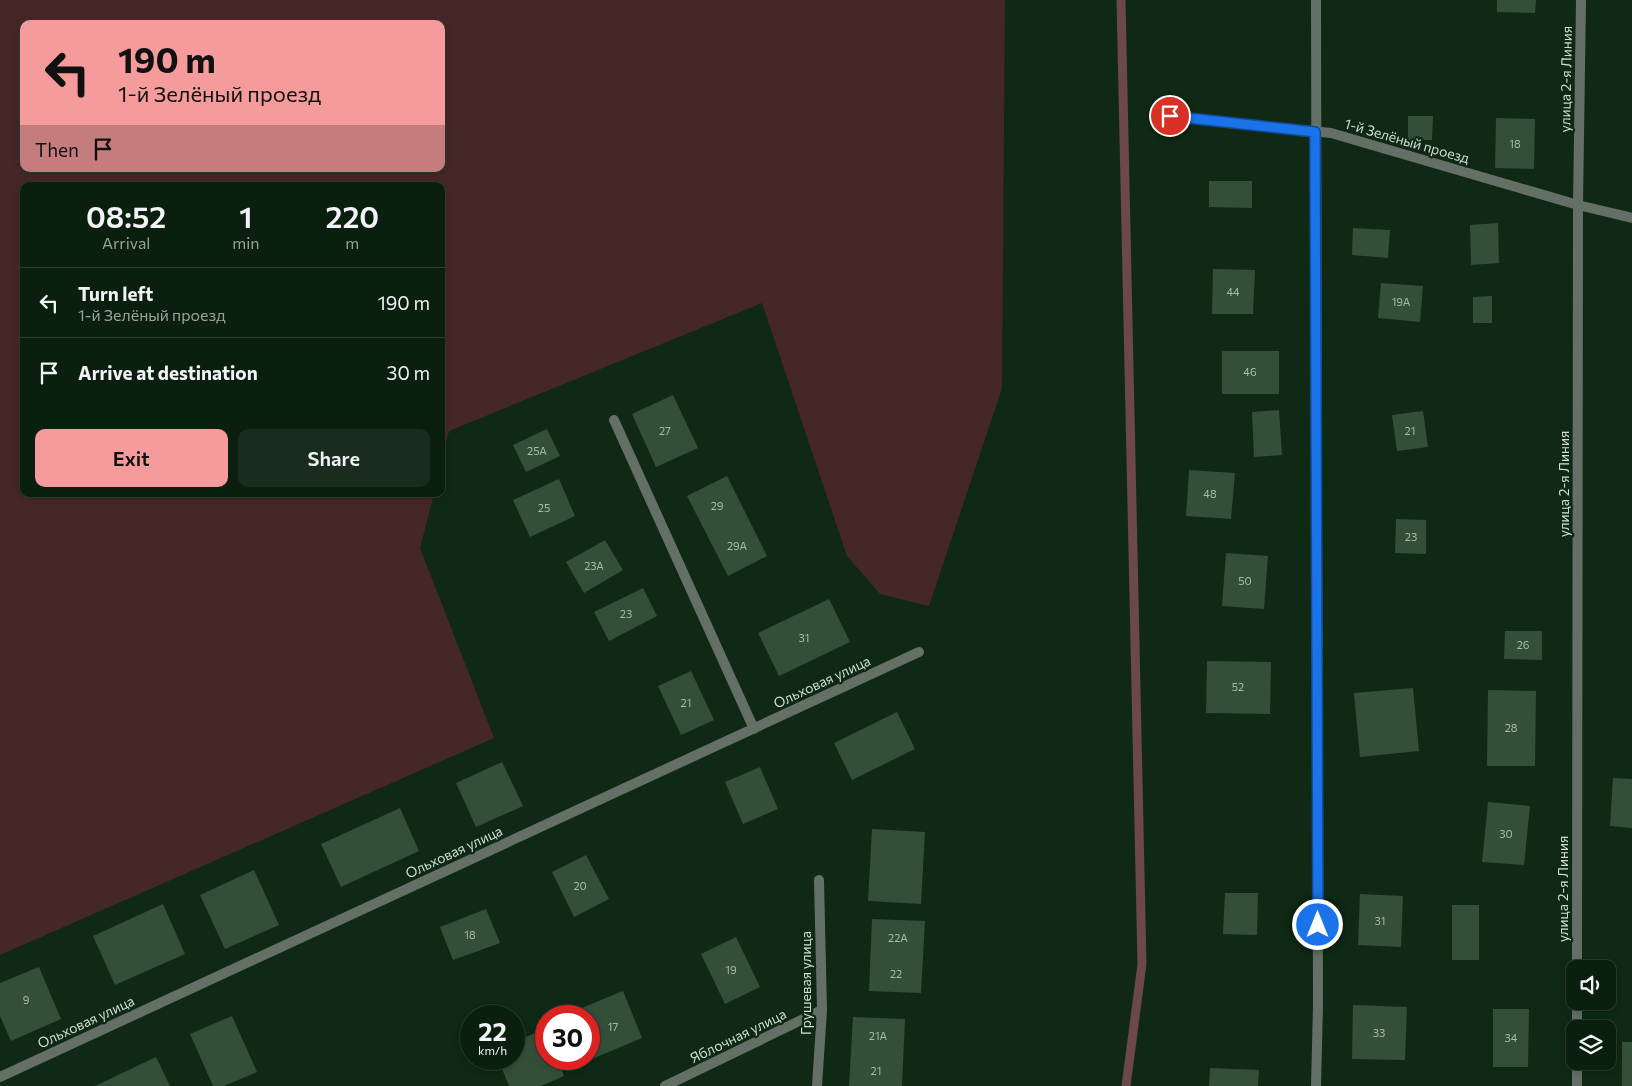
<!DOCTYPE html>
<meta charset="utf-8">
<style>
:root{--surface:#0b1f0f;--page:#192c1d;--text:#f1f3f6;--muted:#9aa29e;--line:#2b3d2f;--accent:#f59b9c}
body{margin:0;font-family:Commissioner,sans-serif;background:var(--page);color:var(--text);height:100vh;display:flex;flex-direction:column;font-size:19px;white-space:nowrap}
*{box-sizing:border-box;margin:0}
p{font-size:16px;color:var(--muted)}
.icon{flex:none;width:28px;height:28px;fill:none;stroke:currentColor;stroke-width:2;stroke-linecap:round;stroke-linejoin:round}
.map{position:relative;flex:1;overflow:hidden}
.side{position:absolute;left:20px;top:182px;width:425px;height:315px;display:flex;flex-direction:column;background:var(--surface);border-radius:10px;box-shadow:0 2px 8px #0003,0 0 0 1px var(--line)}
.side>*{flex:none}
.banner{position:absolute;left:20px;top:20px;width:425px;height:152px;border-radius:10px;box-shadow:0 2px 8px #0003,0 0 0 1px var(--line);background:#f59b9c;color:#111;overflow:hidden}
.buttons{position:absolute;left:1566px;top:960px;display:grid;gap:10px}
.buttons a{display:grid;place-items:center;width:50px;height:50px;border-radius:10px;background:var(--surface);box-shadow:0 2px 8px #0003,0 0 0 1px var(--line);font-size:25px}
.speed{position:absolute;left:460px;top:1005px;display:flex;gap:10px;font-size:25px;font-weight:700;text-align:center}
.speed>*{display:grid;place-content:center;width:65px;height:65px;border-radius:50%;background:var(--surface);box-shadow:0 2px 8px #0003,0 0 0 1px var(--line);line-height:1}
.speed small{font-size:12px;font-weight:400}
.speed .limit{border:8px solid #d22;background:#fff;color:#111}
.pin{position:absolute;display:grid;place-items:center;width:42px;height:42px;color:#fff;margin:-21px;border:2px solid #fff;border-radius:50%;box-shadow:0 1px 5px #0007}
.me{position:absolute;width:55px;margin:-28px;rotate:0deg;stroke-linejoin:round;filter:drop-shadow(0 0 4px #0008)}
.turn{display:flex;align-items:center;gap:18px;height:105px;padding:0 15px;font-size:22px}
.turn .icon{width:65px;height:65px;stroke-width:2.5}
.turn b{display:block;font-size:35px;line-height:42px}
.then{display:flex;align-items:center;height:48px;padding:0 15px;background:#0003;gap:10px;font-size:19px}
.eta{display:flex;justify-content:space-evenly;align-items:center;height:85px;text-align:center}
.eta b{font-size:30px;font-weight:600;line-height:35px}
.cta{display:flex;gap:10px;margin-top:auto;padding:10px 15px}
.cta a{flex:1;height:58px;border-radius:10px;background:var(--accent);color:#111;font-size:20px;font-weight:600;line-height:58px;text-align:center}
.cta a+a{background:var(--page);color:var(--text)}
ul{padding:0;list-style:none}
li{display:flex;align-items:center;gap:15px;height:70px;padding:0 15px;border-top:1px solid var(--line)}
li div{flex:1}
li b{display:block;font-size:19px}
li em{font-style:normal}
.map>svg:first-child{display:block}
.green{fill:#462728;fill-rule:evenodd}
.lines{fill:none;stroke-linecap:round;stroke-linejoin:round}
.stream{stroke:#6c4848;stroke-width:9}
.building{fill:#344f38}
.service{stroke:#647065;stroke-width:10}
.minor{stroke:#647065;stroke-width:10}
.route-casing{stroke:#114b97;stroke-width:12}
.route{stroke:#1a73e8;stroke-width:9}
.labels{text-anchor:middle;stroke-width:4.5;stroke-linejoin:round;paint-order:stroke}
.number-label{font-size:11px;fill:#a8baab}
.street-label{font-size:14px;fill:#cfded1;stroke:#0f2914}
</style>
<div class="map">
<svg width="1632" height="1086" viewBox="0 0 1632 1086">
<rect width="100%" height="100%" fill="#0f2914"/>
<!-- green -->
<path class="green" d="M 0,0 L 1005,0 L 1002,388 L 929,606 L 880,594 L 847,556 L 762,303 L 449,431 L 441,464 L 441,186 L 24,186 L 24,494 L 434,494 L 420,548 L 494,738 L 0,955 ZM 24,24 L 441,24 L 441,169 L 24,169 Z"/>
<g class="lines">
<!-- stream -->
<path class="stream" d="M 1121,0 L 1142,964 L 1126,1086"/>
</g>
<!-- building -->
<path class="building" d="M 1497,0 L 1536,0 L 1535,13 L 1497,12 Z
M 1408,116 L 1433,116 L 1432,140 L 1408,140 Z
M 1496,118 L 1535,119 L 1534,169 L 1495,168 Z
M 1209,181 L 1252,181 L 1252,208 L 1209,207 Z
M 1498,223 L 1499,263 L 1471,265 L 1470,225 Z
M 1353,228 L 1390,230 L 1388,258 L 1352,255 Z
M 1213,269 L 1255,270 L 1253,314 L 1212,314 Z
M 1381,283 L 1423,286 L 1420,322 L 1378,318 Z
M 1492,296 L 1492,323 L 1473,323 L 1473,297 Z
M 1222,351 L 1279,351 L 1279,394 L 1222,394 Z
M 673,395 L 698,448 L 656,467 L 632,414 Z
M 1279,410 L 1282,455 L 1254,457 L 1252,412 Z
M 1423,411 L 1428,447 L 1397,451 L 1392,415 Z
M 547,429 L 560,456 L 526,472 L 513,445 Z
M 1189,470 L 1235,473 L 1231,519 L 1186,516 Z
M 727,476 L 767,556 L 728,576 L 687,496 Z
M 559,479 L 575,516 L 530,537 L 513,500 Z
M 1396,519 L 1426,520 L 1426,554 L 1395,553 Z
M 605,540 L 623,570 L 584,593 L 566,562 Z
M 1226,553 L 1268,556 L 1264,609 L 1222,606 Z
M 643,588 L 657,616 L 609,641 L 594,612 Z
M 829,599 L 850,642 L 779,676 L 758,633 Z
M 1505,631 L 1542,631 L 1542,660 L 1504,659 Z
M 1207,661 L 1271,662 L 1270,714 L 1206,713 Z
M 691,671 L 714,720 L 681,735 L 658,686 Z
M 1413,688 L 1419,751 L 1360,757 L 1354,693 Z
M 1488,690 L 1536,691 L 1535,766 L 1487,766 Z
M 897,712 L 915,749 L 852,780 L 834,743 Z
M 502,762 L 523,806 L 476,827 L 456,783 Z
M 760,767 L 778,809 L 743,824 L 725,782 Z
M 1613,778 L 1632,779 L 1632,828 L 1610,826 Z
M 1488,802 L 1530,806 L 1524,865 L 1482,862 Z
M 400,808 L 419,851 L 341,887 L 321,844 Z
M 872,829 L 925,832 L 921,904 L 868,901 Z
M 586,855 L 609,899 L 574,917 L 552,872 Z
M 254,870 L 279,925 L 225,949 L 200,895 Z
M 1225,893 L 1258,893 L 1257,935 L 1223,934 Z
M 1360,894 L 1403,896 L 1401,947 L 1358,945 Z
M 163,904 L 185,954 L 115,985 L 93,936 Z
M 1452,905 L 1479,905 L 1479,960 L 1452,960 Z
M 486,909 L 500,943 L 453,960 L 440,927 Z
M 872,919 L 925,921 L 921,993 L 869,991 Z
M 736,937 L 760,987 L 725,1004 L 701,954 Z
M 39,967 L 61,1019 L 11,1041 L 0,1016 L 0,983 Z
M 623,991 L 642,1038 L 592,1059 L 589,1051 L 589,1016 L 574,1016 L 572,1012 Z
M 1353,1005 L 1407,1007 L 1405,1060 L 1352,1059 Z
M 1493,1009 L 1529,1009 L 1528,1067 L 1493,1067 Z
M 232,1016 L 257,1072 L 224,1086 L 213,1086 L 190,1034 Z
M 853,1017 L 905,1019 L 902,1086 L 849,1086 Z
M 545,1029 L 546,1033 L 546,1059 L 557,1059 L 564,1076 L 541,1086 L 509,1086 L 498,1059 L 514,1059 L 514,1042 Z
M 1622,1042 L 1632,1042 L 1632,1086 L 1622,1086 Z
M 156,1057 L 170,1086 L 95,1086 Z
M 1210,1068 L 1259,1070 L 1258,1086 L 1209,1086 Z"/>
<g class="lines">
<!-- service -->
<path class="service" d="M 1170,116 L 1331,133 L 1578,205 L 1632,218
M 614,420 L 754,729
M 1577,969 L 1578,205 L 1581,0
M 1577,1029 L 1577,1001
M 0,1077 L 919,652
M 817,1086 L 822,1010 L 819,880
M 1577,1086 L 1577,1061"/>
<!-- minor -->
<path class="minor" d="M 1316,0 L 1318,1005 L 1316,1086
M 665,1086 L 822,1010"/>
</g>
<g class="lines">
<defs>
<path id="route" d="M 1170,116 L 1315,132 L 1318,925"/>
</defs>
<!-- route casing -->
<use href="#route" class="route-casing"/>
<!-- route -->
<use href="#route" class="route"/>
</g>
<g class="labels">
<!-- number labels -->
<g class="number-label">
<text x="1515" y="148">18</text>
<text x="1233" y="296">44</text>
<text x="1401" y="306">19А</text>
<text x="1250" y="376">46</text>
<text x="665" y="435">27</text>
<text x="1410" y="435">21</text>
<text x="537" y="455">25А</text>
<text x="1210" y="498">48</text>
<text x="717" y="510">29</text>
<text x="544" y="512">25</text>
<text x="1411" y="541">23</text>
<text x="737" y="550">29А</text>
<text x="594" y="570">23А</text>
<text x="1245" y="585">50</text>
<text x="626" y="618">23</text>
<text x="804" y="642">31</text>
<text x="1523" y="649">26</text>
<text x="1238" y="691">52</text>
<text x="686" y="707">21</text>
<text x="1511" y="732">28</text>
<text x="1506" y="838">30</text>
<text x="580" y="890">20</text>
<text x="1380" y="925">31</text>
<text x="470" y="939">18</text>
<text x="898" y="942">22А</text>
<text x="731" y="974">19</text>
<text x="896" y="978">22</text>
<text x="26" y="1004">9</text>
<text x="613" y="1031">17</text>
<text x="1379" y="1037">33</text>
<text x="878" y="1040">21А</text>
<text x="1511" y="1042">34</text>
<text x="876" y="1075">21</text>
</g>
<!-- street labels -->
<g class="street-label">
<text transform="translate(1566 79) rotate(-89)" y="5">улица 2-я Линия</text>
<text transform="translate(1407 141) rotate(16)" y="5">1-й Зелёный проезд</text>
<text transform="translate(1564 484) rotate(-90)" y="5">улица 2-я Линия</text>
<text transform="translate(822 682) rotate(-25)" y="5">Ольховая улица</text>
<text transform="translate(454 852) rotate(-25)" y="5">Ольховая улица</text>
<text transform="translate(1563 889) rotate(-90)" y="5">улица 2-я Линия</text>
<text transform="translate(806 983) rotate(-90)" y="5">Грушевая улица</text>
<text transform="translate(86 1022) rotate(-25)" y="5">Ольховая улица</text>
<text transform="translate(738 1036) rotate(-26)" y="5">Яблочная улица</text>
</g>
</g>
</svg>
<div class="buttons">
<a><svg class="icon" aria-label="sound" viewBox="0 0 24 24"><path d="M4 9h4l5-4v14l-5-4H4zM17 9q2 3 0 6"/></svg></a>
<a><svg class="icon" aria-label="layers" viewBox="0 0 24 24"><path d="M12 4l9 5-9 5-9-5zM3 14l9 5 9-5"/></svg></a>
</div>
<div class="speed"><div>22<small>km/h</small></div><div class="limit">30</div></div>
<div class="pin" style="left:1170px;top:116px;background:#d93025"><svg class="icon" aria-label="arrive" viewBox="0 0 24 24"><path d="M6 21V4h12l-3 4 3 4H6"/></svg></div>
<svg class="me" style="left:1318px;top:925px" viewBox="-20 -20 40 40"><circle r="17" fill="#1a73e8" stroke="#fff" stroke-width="3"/><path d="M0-11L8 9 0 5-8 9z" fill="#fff"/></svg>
<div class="banner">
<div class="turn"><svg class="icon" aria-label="left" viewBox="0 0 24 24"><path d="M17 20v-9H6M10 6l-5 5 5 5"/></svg><div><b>190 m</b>1-й Зелёный проезд</div></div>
<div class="then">Then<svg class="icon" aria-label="arrive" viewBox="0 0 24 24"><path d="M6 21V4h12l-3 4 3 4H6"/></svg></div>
</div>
<section class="side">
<div class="eta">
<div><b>08:52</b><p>Arrival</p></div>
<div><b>1</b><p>min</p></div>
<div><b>220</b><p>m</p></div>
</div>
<ul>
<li><svg class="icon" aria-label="left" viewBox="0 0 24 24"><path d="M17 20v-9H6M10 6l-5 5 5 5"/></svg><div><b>Turn left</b><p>1-й Зелёный проезд</p></div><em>190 m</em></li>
<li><svg class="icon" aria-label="arrive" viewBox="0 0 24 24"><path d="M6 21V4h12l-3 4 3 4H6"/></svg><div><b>Arrive at destination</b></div><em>30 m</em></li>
</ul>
<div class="cta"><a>Exit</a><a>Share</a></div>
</section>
</div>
